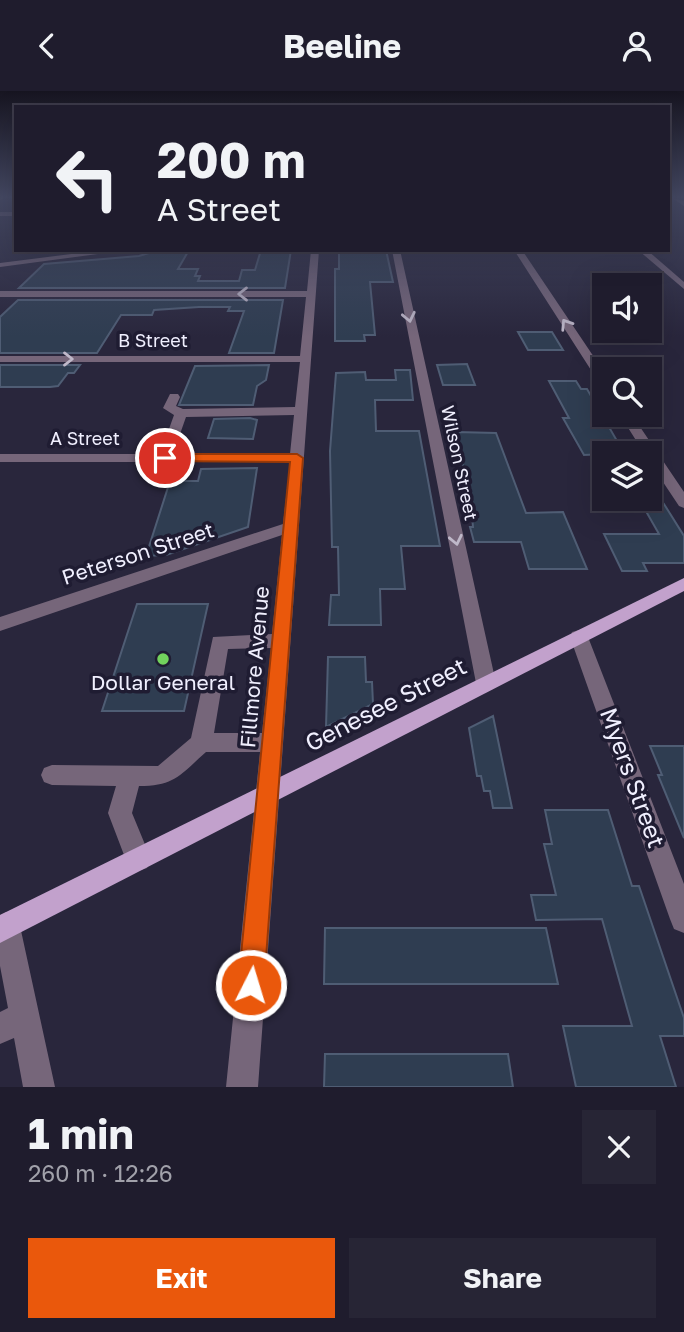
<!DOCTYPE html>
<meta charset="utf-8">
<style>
:root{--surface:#1f1c2d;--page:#272535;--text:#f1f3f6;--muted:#a1a1aa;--line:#3c3a49;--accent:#ea580c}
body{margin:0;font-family:"Golos Text",sans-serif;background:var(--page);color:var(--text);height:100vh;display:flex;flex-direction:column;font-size:26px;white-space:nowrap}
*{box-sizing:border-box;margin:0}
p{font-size:23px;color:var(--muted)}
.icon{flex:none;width:38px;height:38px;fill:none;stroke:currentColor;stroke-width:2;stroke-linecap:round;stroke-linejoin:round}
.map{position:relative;height:996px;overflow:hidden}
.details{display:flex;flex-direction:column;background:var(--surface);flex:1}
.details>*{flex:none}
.top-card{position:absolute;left:14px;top:14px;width:656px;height:147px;border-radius:0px;box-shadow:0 7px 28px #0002,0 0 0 2px var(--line);background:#1f1c2d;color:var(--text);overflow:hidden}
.buttons{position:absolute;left:592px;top:182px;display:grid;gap:14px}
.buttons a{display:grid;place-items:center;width:70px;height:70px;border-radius:0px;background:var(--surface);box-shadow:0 7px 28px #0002,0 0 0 2px var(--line);font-size:35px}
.pin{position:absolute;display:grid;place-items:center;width:60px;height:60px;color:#fff;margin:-30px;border:4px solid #fff;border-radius:50%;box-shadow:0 2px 7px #0007}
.me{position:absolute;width:77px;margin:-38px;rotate:5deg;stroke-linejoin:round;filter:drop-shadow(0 0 5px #0008)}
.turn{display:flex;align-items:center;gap:24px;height:147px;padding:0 28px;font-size:32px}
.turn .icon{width:91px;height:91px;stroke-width:2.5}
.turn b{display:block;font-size:49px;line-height:60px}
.round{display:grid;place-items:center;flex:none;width:74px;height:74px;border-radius:0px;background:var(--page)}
.headline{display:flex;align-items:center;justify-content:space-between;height:119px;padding:0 28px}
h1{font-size:42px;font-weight:700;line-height:52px}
.cta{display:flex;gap:14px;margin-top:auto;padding:14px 28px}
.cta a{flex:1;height:80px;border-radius:0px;background:var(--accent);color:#fff;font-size:28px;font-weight:700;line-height:80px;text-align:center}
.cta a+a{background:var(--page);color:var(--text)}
header{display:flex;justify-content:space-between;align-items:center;height:91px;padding:0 28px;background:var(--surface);font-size:32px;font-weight:700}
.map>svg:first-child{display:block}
.building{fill:#2f3d51;stroke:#4f5d74;stroke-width:2}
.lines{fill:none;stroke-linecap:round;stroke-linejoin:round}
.minor{fill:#76667a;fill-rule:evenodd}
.major{fill:#c2a1cc;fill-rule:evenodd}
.oneway{stroke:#bfb8c9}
.route{fill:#ea580c;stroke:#983908;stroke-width:2}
.poi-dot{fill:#72d25d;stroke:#1f1c32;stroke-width:2.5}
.labels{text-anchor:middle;stroke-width:7;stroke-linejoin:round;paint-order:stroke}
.far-street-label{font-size:18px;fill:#f0effe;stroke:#1f1c32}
.street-label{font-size:21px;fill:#f0effe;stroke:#1f1c32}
.poi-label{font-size:21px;fill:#f0effe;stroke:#1f1c32}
.near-street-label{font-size:24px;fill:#f0effe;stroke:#1f1c32}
</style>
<header><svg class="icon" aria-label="back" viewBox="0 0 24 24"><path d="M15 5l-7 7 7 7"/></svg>Beeline<svg class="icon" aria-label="person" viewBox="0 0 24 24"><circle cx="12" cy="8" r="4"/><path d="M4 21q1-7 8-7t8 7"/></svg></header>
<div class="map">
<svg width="684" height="996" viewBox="0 0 684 996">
<rect width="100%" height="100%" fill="#29263c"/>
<!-- building -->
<path class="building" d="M 159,159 L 189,159 L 178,178 L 198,178 L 195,185 L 200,185 L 198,190 L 239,190 L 242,179 L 255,179 L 261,159 L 291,159 L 285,197 L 19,197 L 44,173 L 139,165 Z
M 386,159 L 393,191 L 370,191 L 375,244 L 364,244 L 365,250 L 335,250 L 335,178 L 339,178 L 339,163 L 341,160 Z
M 18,209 L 283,209 L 274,262 L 229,262 L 244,220 L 228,220 L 230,216 L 199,216 L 154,219 L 152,224 L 121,224 L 97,262 L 0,262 L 0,226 Z
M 518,241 L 552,241 L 563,259 L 528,259 Z
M 467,273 L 475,294 L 443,294 L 437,274 Z
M 0,274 L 80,274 L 74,282 L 68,282 L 58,295 L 50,296 L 0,296 Z
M 269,274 L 266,289 L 257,295 L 253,314 L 179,314 L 195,275 Z
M 395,279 L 410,279 L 413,309 L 375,309 L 376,340 L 419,340 L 440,455 L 401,455 L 405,498 L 380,498 L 381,534 L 329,534 L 331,504 L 339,504 L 338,456 L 332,456 L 330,360 L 336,282 L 365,281 L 366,289 L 396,289 Z
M 549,290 L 576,290 L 581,298 L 587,298 L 624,362 L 584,364 L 563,327 L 569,327 Z
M 250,327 L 257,329 L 253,348 L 208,347 L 214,328 Z
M 456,341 L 496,342 L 526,422 L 563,421 L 587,478 L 529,478 L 521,451 L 474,451 L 470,436 L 473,436 L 472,425 L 465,399 L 468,399 Z
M 257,377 L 248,436 L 166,464 L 146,465 L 170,390 L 198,390 L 201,378 Z
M 639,408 L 660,408 L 664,413 L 684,445 L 684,472 L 643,472 L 647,480 L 622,480 L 604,443 L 659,443 Z
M 137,513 L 208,513 L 184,620 L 102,620 Z
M 328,566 L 365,566 L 366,591 L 372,591 L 373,613 L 326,636 Z
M 493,625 L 512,717 L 493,717 L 490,700 L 484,700 L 481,685 L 477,685 L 469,637 Z
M 650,655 L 684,655 L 684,747 L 658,684 L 662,684 Z
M 545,719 L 608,719 L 632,795 L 639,795 L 684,927 L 684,945 L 660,945 L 676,996 L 576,996 L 563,935 L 632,935 L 602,828 L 536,829 L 531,804 L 556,804 L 544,753 L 552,753 Z
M 325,837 L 546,837 L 558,893 L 324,893 Z
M 325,963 L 508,963 L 513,996 L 324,996 Z"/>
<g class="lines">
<!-- minor -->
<path class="minor" d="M 0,107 L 4,107 L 0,109 Z
M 672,107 L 684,110 L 684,115 Z
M 0,121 L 16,121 L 16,125 L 0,125 Z
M 103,159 L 128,159 L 0,176 L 0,172 Z
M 311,159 L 319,159 L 258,996 L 226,996 L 260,661 L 206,661 C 180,684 175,695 139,695 L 132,722 L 151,768 L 147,777 L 138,780 L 129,777 L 108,722 L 116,695 L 52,694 L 44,691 L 41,684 L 44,677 L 52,674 L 158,675 L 191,647 L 213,546 L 272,543 L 282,444 L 0,540 L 0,526 L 283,433 L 290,371 L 0,371 L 0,363 L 160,363 L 174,324 L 163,317 L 170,303 L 178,303 L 180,306 L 176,315 L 183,318 L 295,316 L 300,271 L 0,271 L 0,265 L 300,265 L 306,206 L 0,206 L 0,200 L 307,200 ZM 294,324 L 290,363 L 173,363 L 186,326 ZM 271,557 L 262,642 L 214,642 L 228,558 Z
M 392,159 L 400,159 L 496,592 L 493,598 L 486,600 L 479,598 L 476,592 Z
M 514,159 L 522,159 L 604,281 L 604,293 L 598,290 Z
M 638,159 L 647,159 L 684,191 L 684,198 Z
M 620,324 L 632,324 L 684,401 L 684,417 L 679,415 L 649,370 L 649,362 L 644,362 Z
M 579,539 L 586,541 L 588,546 L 684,793 L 684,842 L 674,838 L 670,828 L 570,546 L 572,541 Z
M 6,821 L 16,825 L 20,835 L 55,996 L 23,996 L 14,947 L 0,953 L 0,921 L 8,917 L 0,875 L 0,824 Z"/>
<!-- major -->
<path class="major" d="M 684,487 L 684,500 L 0,852 L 0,824 Z"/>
</g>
<!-- one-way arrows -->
<defs><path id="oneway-chevron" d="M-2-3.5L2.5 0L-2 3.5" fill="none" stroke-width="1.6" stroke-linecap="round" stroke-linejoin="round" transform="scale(1.75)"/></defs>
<g class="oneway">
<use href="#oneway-chevron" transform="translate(243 203) rotate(180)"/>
<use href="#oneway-chevron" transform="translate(409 226) rotate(78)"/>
<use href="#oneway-chevron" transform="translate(566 233) rotate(-123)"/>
<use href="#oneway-chevron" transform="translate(68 268)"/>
<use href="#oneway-chevron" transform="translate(456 449) rotate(78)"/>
</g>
<!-- sky -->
<linearGradient id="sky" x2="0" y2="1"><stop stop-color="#171521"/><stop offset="0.43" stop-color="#434761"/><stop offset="1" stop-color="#434761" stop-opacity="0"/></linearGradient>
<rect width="684" height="246" fill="url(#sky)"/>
<!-- route -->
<path class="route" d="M 165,363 L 297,363 L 303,367 L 264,894 L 260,904 L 251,908 L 241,904 L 238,894 L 290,371 L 161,370 L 159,367 Z"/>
<!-- markers -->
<circle class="poi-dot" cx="163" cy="568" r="7"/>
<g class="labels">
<!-- far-street labels -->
<g class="far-street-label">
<text x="153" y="256">B Street</text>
<text x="85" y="354">A Street</text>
<text transform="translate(459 372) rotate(78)" y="6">Wilson Street</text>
</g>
<!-- street labels -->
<g class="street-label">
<text transform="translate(138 463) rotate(-18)" y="7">Peterson Street</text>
<text transform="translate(255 576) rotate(-85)" y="7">Fillmore Avenue</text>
</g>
<!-- poi labels -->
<g class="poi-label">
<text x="163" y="599">Dollar General</text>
</g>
<!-- near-street labels -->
<g class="near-street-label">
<text transform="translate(386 614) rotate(-27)" y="8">Genesee Street</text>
<text transform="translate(632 687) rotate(70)" y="8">Myers Street</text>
</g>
</g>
</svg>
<div class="buttons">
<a><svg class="icon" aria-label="sound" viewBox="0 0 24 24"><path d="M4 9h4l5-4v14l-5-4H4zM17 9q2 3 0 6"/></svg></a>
<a><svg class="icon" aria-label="search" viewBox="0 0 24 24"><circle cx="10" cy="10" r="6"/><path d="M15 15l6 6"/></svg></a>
<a><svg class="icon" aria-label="layers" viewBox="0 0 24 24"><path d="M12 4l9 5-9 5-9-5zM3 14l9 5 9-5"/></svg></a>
</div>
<div class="pin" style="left:165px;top:367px;background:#d93025"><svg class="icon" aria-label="arrive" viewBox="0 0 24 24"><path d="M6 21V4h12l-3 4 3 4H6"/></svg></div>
<svg class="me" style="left:251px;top:894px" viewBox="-20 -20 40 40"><circle r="17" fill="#ea580c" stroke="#fff" stroke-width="3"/><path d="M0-11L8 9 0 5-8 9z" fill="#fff"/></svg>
<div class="top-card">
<div class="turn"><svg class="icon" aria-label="left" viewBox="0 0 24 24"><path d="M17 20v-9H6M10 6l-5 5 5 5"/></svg><div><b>200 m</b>A Street</div></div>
</div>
</div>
<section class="details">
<div class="headline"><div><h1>1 min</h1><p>260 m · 12:26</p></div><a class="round"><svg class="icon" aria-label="close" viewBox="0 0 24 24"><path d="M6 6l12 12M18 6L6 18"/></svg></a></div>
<div class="cta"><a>Exit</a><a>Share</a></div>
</section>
